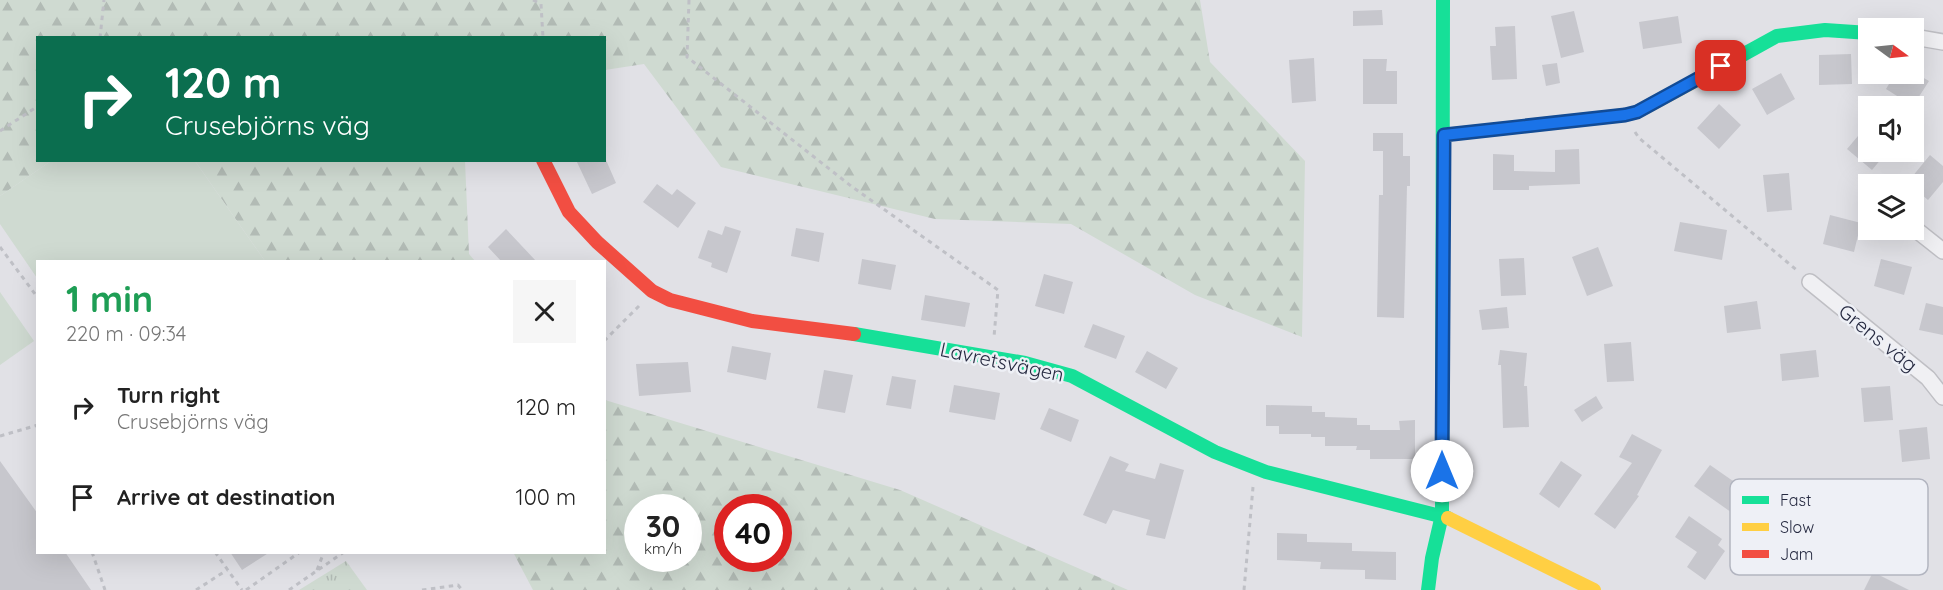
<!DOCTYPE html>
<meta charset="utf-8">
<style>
:root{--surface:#fff;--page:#f6f6f6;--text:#222;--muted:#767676}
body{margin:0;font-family:Quicksand,sans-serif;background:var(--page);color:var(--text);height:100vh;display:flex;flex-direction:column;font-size:22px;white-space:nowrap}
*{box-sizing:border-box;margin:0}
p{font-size:20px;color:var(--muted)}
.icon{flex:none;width:33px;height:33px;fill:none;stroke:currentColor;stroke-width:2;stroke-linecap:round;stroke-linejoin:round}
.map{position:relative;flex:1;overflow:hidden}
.panel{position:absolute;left:36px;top:260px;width:570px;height:294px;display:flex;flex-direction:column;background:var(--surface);border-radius:0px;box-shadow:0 6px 24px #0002}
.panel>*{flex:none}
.top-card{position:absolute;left:36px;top:36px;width:570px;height:126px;border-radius:0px;box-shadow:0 6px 24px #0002;background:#0b6e4f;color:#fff;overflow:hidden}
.needle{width:39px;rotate:105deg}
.fabs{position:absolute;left:1858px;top:18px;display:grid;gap:12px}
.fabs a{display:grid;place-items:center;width:66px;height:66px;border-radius:0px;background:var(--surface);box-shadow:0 6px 24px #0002;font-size:30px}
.speed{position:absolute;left:624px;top:494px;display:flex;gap:12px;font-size:30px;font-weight:700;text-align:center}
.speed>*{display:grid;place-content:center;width:78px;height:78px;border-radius:50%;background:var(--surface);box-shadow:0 6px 24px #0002;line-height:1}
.speed small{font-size:15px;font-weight:400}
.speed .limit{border:9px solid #d22;background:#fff;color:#111}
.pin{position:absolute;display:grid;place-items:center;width:51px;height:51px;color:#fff;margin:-26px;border-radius:12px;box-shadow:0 3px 9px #0006}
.me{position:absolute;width:66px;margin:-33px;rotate:0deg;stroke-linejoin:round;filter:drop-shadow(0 0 4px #0008)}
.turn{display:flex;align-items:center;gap:21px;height:126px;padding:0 30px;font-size:27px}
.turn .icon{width:78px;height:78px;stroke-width:2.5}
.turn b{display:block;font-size:42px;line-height:51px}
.round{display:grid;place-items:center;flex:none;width:63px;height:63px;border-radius:0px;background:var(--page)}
.head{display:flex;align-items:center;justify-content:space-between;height:102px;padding:0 30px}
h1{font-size:36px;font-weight:700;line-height:45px;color:#1e9e55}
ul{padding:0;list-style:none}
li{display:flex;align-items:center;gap:18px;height:90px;padding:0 30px}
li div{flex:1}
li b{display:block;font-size:22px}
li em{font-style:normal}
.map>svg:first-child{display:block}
.grass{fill:url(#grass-tufts)}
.forest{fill:url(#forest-firs);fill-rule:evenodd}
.pitch{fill:#cfdad1}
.building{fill:#c7c7cd}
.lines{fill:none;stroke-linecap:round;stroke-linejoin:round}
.street-casing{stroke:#bfbfc4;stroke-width:18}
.path{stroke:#bfc0c6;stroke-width:3;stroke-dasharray:4.5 4.5;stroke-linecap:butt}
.street{stroke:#f0f0f3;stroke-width:15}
.fast{stroke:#16e098;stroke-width:14}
.slow{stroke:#ffcf43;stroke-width:14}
.jam{stroke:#f24e42;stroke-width:14}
.route-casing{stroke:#114b97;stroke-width:15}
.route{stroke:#1a73e8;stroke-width:10}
.labels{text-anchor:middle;stroke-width:5;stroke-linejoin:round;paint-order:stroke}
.street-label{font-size:20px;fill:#262a41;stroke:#eef0f6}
.key{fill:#eef0f6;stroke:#b2b5c0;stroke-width:1.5}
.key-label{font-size:16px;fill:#262a41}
</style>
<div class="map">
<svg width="1943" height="590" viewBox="0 0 1943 590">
<defs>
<pattern id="grass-tufts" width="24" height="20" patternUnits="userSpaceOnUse" patternTransform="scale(1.5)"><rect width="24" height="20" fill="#cfdad1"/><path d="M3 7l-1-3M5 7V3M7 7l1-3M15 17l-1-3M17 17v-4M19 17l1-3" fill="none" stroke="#b2bbb5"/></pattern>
<pattern id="forest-firs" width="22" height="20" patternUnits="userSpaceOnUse" patternTransform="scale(1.5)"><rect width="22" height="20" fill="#cfdad1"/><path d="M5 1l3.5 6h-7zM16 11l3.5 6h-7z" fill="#b2bbb5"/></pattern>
</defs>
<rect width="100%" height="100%" fill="#e1e1e6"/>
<!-- grass -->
<path class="grass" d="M 346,561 L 367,590 L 299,590 Z"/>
<!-- forest -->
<path class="forest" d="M 0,0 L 1200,0 L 1210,62 L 1305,161 L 1302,337 L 1195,295 L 1071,224 L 935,219 L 721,167 L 644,64 L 605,70 L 604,38 L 38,38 L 38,160 L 51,161 L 0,196 Z
M 195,161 L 465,161 L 469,254 L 475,261 L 265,261 Z
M 605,400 L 900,490 L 1128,590 L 533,590 L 513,552 L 604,552 ZM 638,507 L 688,507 L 688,558 L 638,558 ZM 728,507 L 778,507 L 778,558 L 728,558 Z"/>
<!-- pitch -->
<path class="pitch" d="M 51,161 L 195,161 L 265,261 L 38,261 L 37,278 L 0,224 L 0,196 Z
M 0,292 L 34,341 L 0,365 Z"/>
<!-- building -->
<path class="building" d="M 1382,10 L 1383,25 L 1353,26 L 1353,11 Z
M 1574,11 L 1584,52 L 1561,58 L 1551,16 Z
M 1678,16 L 1682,43 L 1643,49 L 1639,22 Z
M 1515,26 L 1517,79 L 1492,80 L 1490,46 L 1496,46 L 1495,27 Z
M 1851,54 L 1852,84 L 1819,85 L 1819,55 Z
M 1314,58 L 1316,101 L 1292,103 L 1289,60 Z
M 1363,59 L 1387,59 L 1386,71 L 1397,71 L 1397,104 L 1363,104 Z
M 1557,63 L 1560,83 L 1546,86 L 1542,65 Z
M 1781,73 L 1795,99 L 1767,115 L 1752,89 Z
M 1895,74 L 1917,74 L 1929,81 L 1913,106 L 1886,89 Z
M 1719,104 L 1741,125 L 1719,149 L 1697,128 Z
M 1869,123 L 1869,152 L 1887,152 L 1872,170 L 1847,149 Z
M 1373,133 L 1403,133 L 1403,156 L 1410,156 L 1410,186 L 1407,186 L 1404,318 L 1377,317 L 1379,195 L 1383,195 L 1383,151 L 1373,151 Z
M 1579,149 L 1580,184 L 1529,186 L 1529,190 L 1493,190 L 1493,154 L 1514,155 L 1514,171 L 1555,172 L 1555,150 Z
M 1930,155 L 1943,166 L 1943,182 L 1928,200 L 1914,188 L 1914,184 L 1907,183 Z
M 576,160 L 606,160 L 616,183 L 592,194 Z
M 1789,173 L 1792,210 L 1767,212 L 1763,175 Z
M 657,184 L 672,195 L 677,189 L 696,203 L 678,228 L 643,202 Z
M 1830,215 L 1861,223 L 1854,252 L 1823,244 Z
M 1680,222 L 1727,230 L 1722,260 L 1674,251 Z
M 725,226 L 741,231 L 727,273 L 711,267 L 712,263 L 698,258 L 708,230 L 722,235 Z
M 796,228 L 824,233 L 819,262 L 791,256 Z
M 506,229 L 536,261 L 501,261 L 488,247 Z
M 1598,247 L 1613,286 L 1587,296 L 1572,257 Z
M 1524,258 L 1526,295 L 1501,296 L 1499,259 Z
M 862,259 L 896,265 L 891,290 L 858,284 Z
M 1881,259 L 1912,267 L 1904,295 L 1874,286 Z
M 1044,274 L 1073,282 L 1064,314 L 1035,306 Z
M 925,295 L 970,303 L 965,327 L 921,320 Z
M 1757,301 L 1761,329 L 1727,333 L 1724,306 Z
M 1926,303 L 1943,307 L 1943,335 L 1919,330 Z
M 1507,307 L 1509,328 L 1482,330 L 1479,310 Z
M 1093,324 L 1125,336 L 1116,359 L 1084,347 Z
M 1631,342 L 1634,381 L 1607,382 L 1604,344 Z
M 732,346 L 771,353 L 766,380 L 727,372 Z
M 1500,350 L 1527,353 L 1524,386 L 1527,386 L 1529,427 L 1503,428 L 1501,365 L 1498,365 Z
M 1816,350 L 1819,377 L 1782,381 L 1780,354 Z
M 1147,351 L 1178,368 L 1166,389 L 1135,372 Z
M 688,362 L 691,392 L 639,396 L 636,364 Z
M 824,370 L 853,375 L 845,413 L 817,408 Z
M 892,376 L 916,380 L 911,409 L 886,405 Z
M 954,385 L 1000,393 L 995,420 L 949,412 Z
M 1890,386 L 1893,420 L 1864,422 L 1861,388 Z
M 1596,396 L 1603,408 L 1582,422 L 1574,410 Z
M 1266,405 L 1312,406 L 1312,412 L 1325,412 L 1325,417 L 1357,418 L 1357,425 L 1370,425 L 1370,430 L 1400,430 L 1399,421 L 1415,420 L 1415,459 L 1370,459 L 1370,450 L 1356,450 L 1357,446 L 1325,446 L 1325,437 L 1311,437 L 1311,434 L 1279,434 L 1279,426 L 1266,426 Z
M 1049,408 L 1079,420 L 1071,442 L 1040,429 Z
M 1927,427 L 1930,459 L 1902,462 L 1899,430 Z
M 1632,434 L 1662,450 L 1637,495 L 1639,496 L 1615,529 L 1594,514 L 1632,463 L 1619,457 Z
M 1110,456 L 1129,464 L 1125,471 L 1155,479 L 1160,463 L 1184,470 L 1165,539 L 1146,535 L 1150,520 L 1113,510 L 1106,524 L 1083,515 Z
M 0,461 L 38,514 L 38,552 L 65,552 L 91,590 L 0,590 Z
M 1561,461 L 1582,475 L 1559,508 L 1539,494 Z
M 1710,465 L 1779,513 L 1762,534 L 1694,486 Z
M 1689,516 L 1722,539 L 1718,545 L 1725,551 L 1705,580 L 1687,567 L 1697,552 L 1675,537 Z
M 1277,533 L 1307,534 L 1307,542 L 1352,543 L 1352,551 L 1396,552 L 1396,580 L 1365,579 L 1365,570 L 1320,569 L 1321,562 L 1277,560 Z
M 230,552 L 270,552 L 242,570 Z
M 1873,572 L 1909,590 L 1864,590 Z"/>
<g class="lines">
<defs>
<path id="street" d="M 1914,37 L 1943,42
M 1914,228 L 1943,251
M 1810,282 L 1928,378 L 1943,397"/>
</defs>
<!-- street casing -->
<use href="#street" class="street-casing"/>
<!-- path -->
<path class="path" d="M 533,0 L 541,4 L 543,38
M 689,0 L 687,57 L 851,186 L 998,290 L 994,337
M 100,38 L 104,0
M 0,131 L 38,106
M 1635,132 L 1639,138 L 1799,272
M 0,247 L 38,298
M 604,341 L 639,306
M 0,436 L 38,425
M 92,552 L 105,590
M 215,552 L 242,590
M 317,570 L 324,552
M 196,590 L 227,570
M 246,590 L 300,552
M 289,590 L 344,552
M 422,590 L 458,585 L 462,590
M 1244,590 L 1253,487"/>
<!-- street -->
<use href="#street" class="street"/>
<!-- fast -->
<path class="fast" d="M 1737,58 L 1777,36 L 1825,30 L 1869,33
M 854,334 L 1025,363 L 1072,376 L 1215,452 L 1266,472 L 1448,518
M 1428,590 L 1432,558 L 1442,515 L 1443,0"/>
<!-- slow -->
<path class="slow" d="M 1444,135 L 1625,115 L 1637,112 L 1737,58
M 1448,518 L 1594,590"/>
<!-- jam -->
<path class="jam" d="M 543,160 L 569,212 L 597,242 L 652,291 L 670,300 L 752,321 L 854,334"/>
</g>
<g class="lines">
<defs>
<path id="route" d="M 1442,471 L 1444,135 L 1625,115 L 1637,112 L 1721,66"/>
</defs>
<!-- route casing -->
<use href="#route" class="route-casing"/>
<!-- route -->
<use href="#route" class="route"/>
</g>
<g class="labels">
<!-- street labels -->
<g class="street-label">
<text transform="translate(1878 338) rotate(39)" y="7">Grens väg</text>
<text transform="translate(1002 362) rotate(12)" y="7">Lavretsvägen</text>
</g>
</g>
<!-- legend -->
<rect x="1730" y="479" width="198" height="96" rx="9" class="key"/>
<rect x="1742" y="496" width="27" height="8" fill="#16e098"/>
<rect x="1742" y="523" width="27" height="8" fill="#ffcf43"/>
<rect x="1742" y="550" width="27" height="8" fill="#f24e42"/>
<g class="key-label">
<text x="1780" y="506">Fast</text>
<text x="1780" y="533">Slow</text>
<text x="1780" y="560">Jam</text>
</g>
</svg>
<div class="fabs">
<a><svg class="needle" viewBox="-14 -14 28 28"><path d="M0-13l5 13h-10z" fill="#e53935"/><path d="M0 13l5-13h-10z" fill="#767676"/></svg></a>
<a><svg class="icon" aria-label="sound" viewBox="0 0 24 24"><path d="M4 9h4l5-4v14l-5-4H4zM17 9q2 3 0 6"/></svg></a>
<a><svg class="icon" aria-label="layers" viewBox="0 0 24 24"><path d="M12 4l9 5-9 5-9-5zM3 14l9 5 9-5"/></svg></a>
</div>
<div class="speed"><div>30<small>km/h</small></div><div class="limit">40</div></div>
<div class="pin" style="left:1721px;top:66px;background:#d93025"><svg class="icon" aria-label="arrive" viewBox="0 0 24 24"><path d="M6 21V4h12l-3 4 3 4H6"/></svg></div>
<svg class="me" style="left:1442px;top:471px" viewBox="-20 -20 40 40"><circle r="19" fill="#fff"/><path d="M0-13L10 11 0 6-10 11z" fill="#1a73e8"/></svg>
<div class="top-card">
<div class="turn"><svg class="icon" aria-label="right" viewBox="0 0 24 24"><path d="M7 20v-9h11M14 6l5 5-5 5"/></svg><div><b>120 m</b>Crusebjörns väg</div></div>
</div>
<section class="panel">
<div class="head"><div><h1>1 min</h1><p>220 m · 09:34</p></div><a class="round"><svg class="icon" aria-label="close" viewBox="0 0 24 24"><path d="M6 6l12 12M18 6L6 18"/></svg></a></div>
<ul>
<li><svg class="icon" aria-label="right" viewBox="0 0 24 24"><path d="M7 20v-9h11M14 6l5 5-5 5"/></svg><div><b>Turn right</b><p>Crusebjörns väg</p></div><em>120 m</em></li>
<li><svg class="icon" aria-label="arrive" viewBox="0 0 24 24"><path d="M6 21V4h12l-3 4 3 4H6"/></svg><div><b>Arrive at destination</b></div><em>100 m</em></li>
</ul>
</section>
</div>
